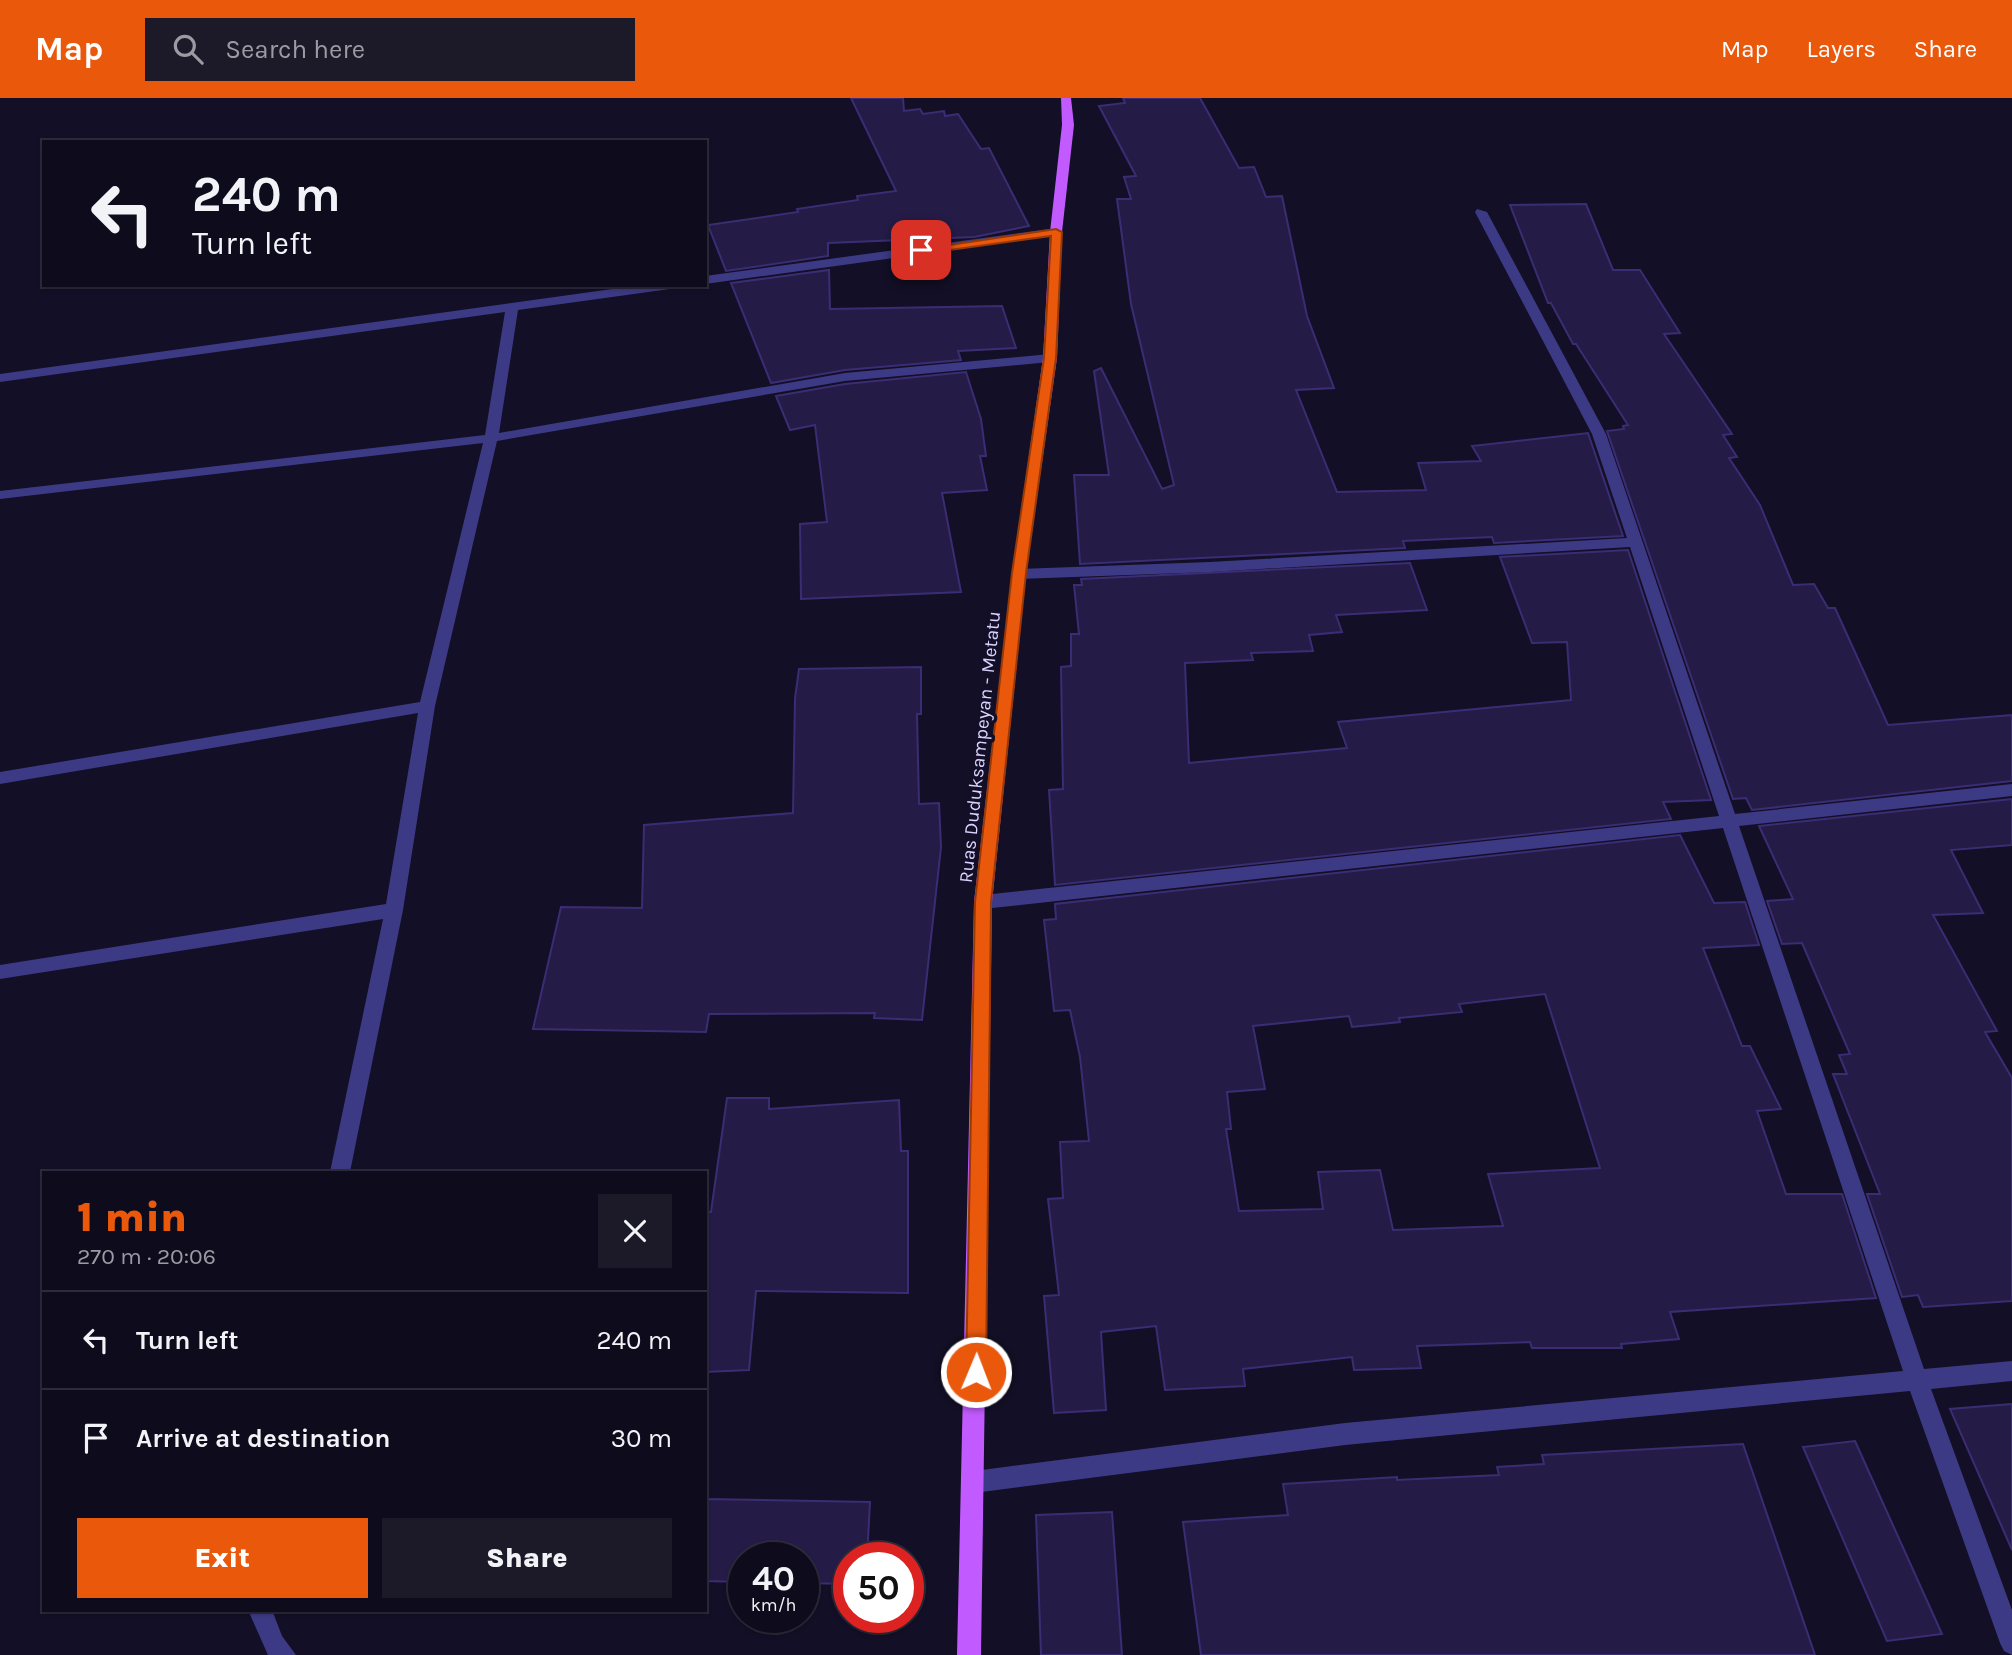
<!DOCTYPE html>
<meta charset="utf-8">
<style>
:root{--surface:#0e0b1c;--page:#1c1929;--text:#f1f3f6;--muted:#9b9ba3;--line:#2e2b3b;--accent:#ea580c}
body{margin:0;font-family:Karla,sans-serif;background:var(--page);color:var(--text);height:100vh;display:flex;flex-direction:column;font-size:26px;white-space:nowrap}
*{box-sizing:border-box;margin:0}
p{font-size:23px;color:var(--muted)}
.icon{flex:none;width:38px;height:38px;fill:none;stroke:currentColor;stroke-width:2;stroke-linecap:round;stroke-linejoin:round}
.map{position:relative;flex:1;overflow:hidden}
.details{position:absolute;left:42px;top:1073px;width:665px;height:441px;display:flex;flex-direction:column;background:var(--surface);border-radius:0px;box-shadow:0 2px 5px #0004,0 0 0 2px var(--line)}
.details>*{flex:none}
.banner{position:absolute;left:42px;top:42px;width:665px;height:147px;border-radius:0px;box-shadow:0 2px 5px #0004,0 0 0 2px var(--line);background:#0e0b1c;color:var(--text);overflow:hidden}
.speed{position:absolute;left:728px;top:1444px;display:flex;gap:14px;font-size:35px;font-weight:700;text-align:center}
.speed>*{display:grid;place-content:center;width:91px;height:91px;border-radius:50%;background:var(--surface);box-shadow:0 2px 5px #0004,0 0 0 2px var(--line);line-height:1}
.speed small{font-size:18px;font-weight:400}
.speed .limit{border:10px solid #d22;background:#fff;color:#111}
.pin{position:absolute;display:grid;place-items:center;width:60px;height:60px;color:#fff;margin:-30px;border-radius:14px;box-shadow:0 4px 10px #0006}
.me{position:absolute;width:77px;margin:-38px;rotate:1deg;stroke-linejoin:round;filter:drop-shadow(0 0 5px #0008)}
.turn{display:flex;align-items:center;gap:24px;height:147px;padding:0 35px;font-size:32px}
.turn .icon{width:91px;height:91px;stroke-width:2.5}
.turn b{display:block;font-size:49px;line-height:60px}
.round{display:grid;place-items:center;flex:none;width:74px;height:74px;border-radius:0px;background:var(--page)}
.overview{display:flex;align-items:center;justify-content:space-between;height:119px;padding:0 35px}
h1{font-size:42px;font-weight:800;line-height:52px;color:var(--accent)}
.action{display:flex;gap:14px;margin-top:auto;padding:14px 35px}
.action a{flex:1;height:80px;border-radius:0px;background:var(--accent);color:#fff;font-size:28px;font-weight:800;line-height:80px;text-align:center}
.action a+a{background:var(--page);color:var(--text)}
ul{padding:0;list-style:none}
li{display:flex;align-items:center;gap:21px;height:98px;padding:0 35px;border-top:2px solid var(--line)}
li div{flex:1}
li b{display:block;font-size:26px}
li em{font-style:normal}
header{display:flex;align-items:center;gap:42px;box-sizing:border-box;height:98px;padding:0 35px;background:var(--accent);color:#fff}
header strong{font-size:33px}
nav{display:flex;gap:38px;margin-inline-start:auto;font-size:24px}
.search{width:490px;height:63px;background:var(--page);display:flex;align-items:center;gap:18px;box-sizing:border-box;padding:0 24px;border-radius:0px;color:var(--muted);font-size:26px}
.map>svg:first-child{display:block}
.building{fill:#241b47;stroke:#3b2d73;stroke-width:2;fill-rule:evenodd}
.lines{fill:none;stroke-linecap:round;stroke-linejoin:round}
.minor{fill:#3d3a85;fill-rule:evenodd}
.major{fill:#c25bff;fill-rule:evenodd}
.route{fill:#ea580c;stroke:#983908;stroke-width:2}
.labels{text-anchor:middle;stroke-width:7;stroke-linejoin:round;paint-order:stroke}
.street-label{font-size:19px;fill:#d9d4ff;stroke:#130f26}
</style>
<header>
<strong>Map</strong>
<div class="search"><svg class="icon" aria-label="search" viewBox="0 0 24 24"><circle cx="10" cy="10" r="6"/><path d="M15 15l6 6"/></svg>Search here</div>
<nav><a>Map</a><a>Layers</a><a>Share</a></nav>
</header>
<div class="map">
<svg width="2012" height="1557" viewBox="0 0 2012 1557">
<rect width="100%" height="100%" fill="#130f26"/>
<!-- building -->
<path class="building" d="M 851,0 L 903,0 L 904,13 L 920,11 L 923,16 L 944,13 L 945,18 L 958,16 L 981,51 L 989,50 L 1029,128 L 974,139 L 828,145 L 828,158 L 726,173 L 708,127 L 798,114 L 797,111 L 858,102 L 857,98 L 896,93 Z
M 1123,0 L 1200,0 L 1239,70 L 1254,69 L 1266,99 L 1282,98 L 1307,218 L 1334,290 L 1296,292 L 1337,394 L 1426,392 L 1418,365 L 1481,363 L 1472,348 L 1588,335 L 1623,438 L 1494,445 L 1492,439 L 1403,443 L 1405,450 L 1080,466 L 1074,377 L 1109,377 L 1094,273 L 1101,270 L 1162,391 L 1174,387 L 1131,206 L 1117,101 L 1131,101 L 1124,79 L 1136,78 L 1099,8 L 1125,5 Z
M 1586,106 L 1613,172 L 1640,172 L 1680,235 L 1664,236 L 1732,336 L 1723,337 L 1737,359 L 1729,360 L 1760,407 L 1793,487 L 1814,486 L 1828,510 L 1835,510 L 1888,627 L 2012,617 L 2012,683 L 1752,712 L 1746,700 L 1733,701 L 1607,333 L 1624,331 L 1623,328 L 1628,327 L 1576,246 L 1573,246 L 1551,205 L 1548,205 L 1510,107 Z
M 829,172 L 830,211 L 1002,208 L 1016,250 L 958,253 L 961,262 L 845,272 L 771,285 L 731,185 Z
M 966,274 L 981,321 L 986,358 L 980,358 L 987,392 L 942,395 L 961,494 L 801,501 L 800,426 L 827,424 L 815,327 L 790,332 L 776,298 L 845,286 Z
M 1628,452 L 1711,702 L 1663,704 L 1671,721 L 1055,787 L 1049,692 L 1063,691 L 1061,569 L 1071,568 L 1071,536 L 1079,536 L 1074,487 L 1082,487 L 1081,481 L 1410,465 L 1427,512 L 1336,517 L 1342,534 L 1309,537 L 1313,553 L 1251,555 L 1253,562 L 1185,565 L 1189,665 L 1347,650 L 1338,624 L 1571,602 L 1567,544 L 1532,545 L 1500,459 Z
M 921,569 L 921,616 L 917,616 L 919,706 L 939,705 L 941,749 L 922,922 L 874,920 L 875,915 L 709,916 L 706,934 L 533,931 L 561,809 L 642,810 L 644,727 L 793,715 L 795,600 L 799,571 Z
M 2012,701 L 2012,747 L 1951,752 L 1983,815 L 1933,817 L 1997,933 L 1985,934 L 2012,980 L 2012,1203 L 1923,1209 L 1918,1197 L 1902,1199 L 1867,1096 L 1880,1096 L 1833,976 L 1847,976 L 1839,957 L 1850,956 L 1802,845 L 1782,846 L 1767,803 L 1793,801 L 1759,728 Z
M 1680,737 L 1714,805 L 1745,804 L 1759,847 L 1703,850 L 1742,948 L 1750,948 L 1781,1011 L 1757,1013 L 1786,1096 L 1842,1096 L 1876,1200 L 1670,1214 L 1679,1241 L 1621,1246 L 1622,1250 L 1532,1250 L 1530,1244 L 1417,1248 L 1421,1270 L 1354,1272 L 1352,1259 L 1243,1271 L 1245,1288 L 1165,1292 L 1156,1228 L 1101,1234 L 1106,1312 L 1054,1315 L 1044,1198 L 1059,1197 L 1048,1101 L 1063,1100 L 1060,1044 L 1089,1043 L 1080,959 L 1070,912 L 1054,913 L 1044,822 L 1056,821 L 1055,806 ZM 1545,896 L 1600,1070 L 1488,1076 L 1503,1128 L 1393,1132 L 1380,1072 L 1318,1074 L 1323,1111 L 1239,1113 L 1226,1031 L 1231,1031 L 1227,994 L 1265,991 L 1253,928 L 1349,918 L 1352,929 L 1400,924 L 1399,920 L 1462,914 L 1459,906 Z
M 727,1000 L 769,1000 L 769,1011 L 899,1002 L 901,1053 L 908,1053 L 908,1195 L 756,1193 L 749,1272 L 705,1274 L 707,1114 L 711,1114 Z
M 2012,1306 L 2012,1452 L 1950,1311 Z
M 1855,1343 L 1942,1536 L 1887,1543 L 1803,1349 Z
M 1743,1346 L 1815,1557 L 1201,1557 L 1183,1424 L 1288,1417 L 1283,1386 L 1397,1379 L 1397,1382 L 1499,1377 L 1497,1369 L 1544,1366 L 1542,1357 Z
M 705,1401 L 870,1404 L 867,1460 L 849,1460 L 849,1486 L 803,1485 L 803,1460 L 744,1460 L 744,1484 L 705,1483 Z
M 1112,1414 L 1122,1557 L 1041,1557 L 1036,1417 Z"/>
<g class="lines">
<!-- minor -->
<path class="minor" d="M 1477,111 L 1487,114 L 1606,336 L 1735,716 L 2012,686 L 2012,698 L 1739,728 L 1924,1271 L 2012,1263 L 2012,1283 L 1931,1291 L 2012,1512 L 2012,1557 L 2004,1553 L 2000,1545 L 1910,1293 L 1345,1347 L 974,1395 L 966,1392 L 963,1384 L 966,1376 L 974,1373 L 1345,1325 L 1903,1273 L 1723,730 L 983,811 L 977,809 L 974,804 L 977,799 L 983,797 L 1719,718 L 1630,449 L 1210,474 L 1019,481 L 1012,476 L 1019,471 L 1210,464 L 1627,440 L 1592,336 L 1475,114 Z
M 1056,130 L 1060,131 L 1060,137 L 705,186 L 705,178 Z
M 641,187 L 676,187 L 670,191 L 518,212 L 499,335 L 845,275 L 1050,256 L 1057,260 L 1050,264 L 845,283 L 497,343 L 435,608 L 403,812 L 350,1074 L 330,1074 L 383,821 L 0,881 L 0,867 L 386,806 L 418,615 L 0,686 L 0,674 L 420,604 L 483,345 L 0,401 L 0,393 L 485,337 L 505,214 L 0,284 L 0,276 Z
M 248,1512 L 272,1512 L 282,1538 L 296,1557 L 268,1557 Z"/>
<!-- major -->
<path class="major" d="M 1061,0 L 1071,0 L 1074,27 L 1062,134 L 1057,260 L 1026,476 L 992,804 L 981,1557 L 957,1557 L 974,804 L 1012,476 L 1043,260 L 1050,134 L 1062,27 Z"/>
</g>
<!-- route -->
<path class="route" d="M 1056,131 L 1062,134 L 1056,260 L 1026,475 L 991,804 L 986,1274 L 983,1280 L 976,1283 L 969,1280 L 966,1274 L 975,804 L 1012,475 L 1044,260 L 1051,138 L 921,156 L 916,152 Z"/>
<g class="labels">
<!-- street labels -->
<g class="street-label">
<text transform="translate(979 649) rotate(-84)" y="7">Ruas Duduksampeyan - Metatu</text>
</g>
</g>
</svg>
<div class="speed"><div>40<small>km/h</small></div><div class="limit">50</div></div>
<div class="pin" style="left:921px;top:152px;background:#d93025"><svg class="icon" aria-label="arrive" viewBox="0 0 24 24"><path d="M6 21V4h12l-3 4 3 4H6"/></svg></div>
<svg class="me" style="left:976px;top:1274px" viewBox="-20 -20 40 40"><circle r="17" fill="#ea580c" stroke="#fff" stroke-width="3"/><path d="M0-11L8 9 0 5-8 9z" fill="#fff"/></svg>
<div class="banner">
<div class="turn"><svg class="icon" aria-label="left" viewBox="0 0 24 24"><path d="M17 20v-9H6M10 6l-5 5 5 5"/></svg><div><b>240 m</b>Turn left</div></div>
</div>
<section class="details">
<div class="overview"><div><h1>1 min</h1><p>270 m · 20:06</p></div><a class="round"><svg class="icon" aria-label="close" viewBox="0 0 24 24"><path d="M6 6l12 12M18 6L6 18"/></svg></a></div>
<ul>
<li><svg class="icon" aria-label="left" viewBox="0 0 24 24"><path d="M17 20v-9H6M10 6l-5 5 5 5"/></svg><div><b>Turn left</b></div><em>240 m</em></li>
<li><svg class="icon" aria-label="arrive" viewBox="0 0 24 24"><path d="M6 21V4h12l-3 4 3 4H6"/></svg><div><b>Arrive at destination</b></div><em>30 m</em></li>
</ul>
<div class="action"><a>Exit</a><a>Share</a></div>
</section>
</div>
